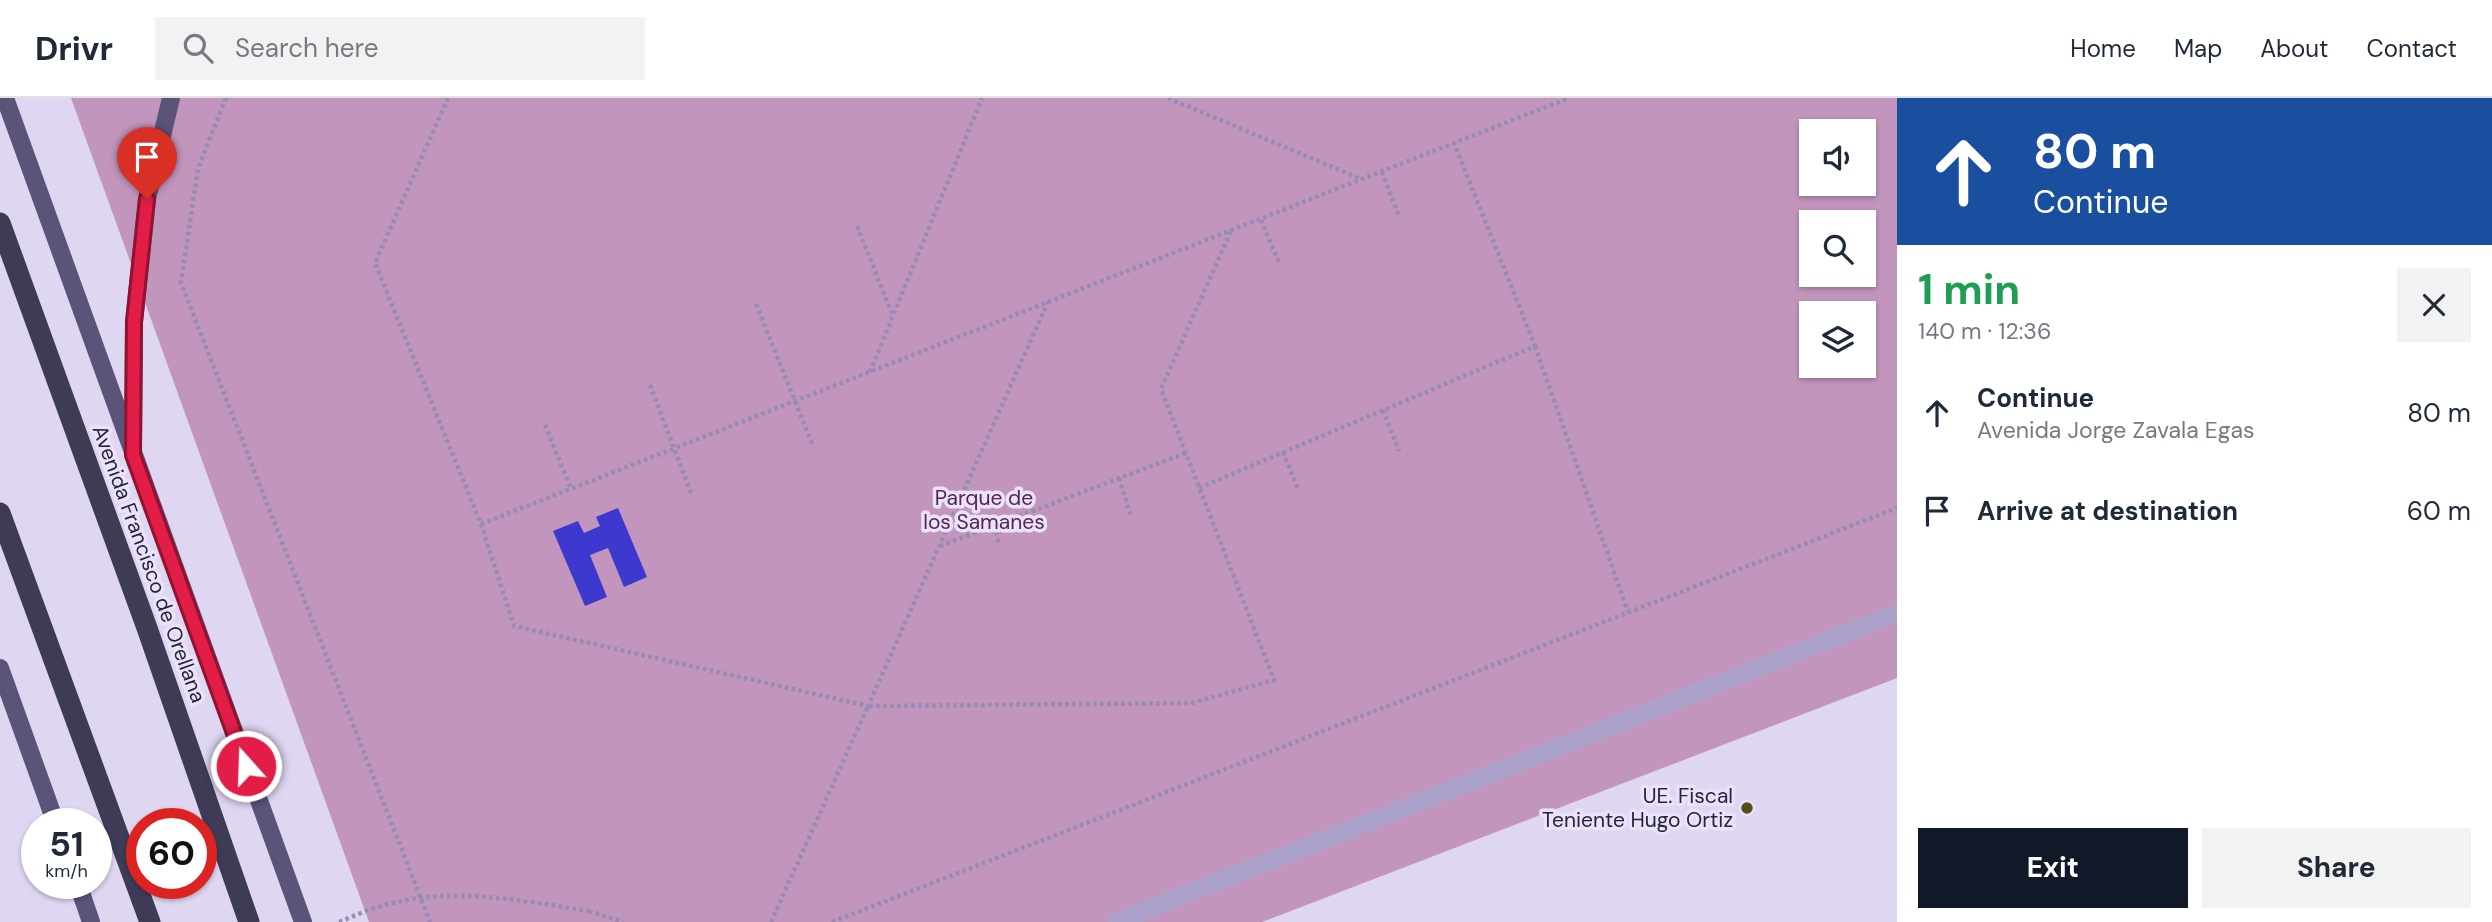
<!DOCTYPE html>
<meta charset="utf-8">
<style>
:root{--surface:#fff;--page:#f2f2f3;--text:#1f2937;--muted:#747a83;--line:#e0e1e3;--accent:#111827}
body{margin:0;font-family:"DM Sans",sans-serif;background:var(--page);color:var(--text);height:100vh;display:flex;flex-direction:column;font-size:26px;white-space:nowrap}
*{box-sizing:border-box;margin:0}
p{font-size:23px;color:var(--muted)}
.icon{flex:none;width:38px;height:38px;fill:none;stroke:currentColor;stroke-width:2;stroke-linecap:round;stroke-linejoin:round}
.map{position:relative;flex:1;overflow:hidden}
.sheet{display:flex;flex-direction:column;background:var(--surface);width:595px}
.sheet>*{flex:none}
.top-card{background:#1a4fa0;color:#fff;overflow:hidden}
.fabs{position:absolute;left:1799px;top:21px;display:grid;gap:14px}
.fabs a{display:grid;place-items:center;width:77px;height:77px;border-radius:0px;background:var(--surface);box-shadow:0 2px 5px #0004;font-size:35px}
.speed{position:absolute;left:21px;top:710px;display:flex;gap:14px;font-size:35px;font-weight:700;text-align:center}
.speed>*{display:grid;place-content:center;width:91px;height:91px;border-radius:50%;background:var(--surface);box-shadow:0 2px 5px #0004;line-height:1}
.speed small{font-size:18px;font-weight:400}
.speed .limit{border:10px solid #d22;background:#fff;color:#111}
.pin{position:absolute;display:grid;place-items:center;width:60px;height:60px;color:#fff;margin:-72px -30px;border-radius:50% 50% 50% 0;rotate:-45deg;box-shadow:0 0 7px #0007}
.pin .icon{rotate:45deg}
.me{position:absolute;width:77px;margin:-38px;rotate:340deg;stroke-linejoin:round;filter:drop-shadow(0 0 5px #0008)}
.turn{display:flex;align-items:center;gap:24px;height:147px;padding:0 21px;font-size:32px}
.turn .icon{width:91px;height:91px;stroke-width:2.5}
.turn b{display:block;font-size:49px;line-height:60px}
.round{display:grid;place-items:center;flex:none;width:74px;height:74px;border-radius:0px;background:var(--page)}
.summary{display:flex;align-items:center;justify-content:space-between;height:119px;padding:0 21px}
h1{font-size:42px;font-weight:700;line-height:52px;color:#1e9e55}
.button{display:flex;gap:14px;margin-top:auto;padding:14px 21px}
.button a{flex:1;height:80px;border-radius:0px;background:var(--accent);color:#fff;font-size:28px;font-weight:700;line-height:80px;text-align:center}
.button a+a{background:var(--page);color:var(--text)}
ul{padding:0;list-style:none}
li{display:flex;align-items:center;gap:21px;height:98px;padding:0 21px}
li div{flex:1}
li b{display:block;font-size:26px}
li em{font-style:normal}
header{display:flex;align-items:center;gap:42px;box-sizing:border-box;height:98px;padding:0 35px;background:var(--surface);border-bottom:2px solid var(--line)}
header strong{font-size:33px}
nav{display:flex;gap:38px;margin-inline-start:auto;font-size:24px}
.search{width:490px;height:63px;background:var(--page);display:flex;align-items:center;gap:18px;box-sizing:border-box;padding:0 24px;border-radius:0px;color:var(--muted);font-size:26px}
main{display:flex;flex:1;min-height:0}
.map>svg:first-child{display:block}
.green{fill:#c295bc;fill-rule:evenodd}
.building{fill:#3d38ce}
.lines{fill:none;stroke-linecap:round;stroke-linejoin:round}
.path{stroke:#958cb6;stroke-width:4.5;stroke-dasharray:3.5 3.5;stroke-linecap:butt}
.minor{stroke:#aca1cb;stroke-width:18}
.major{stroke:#595478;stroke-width:18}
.highway{stroke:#3e3b56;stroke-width:21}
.path-bridge{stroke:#958cb6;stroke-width:4.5;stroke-dasharray:3.5 3.5;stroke-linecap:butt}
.route-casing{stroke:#92132f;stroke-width:18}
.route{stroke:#e11d48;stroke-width:12}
.poi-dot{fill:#584f18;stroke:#eae2fa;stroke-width:2.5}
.labels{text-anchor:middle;stroke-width:7;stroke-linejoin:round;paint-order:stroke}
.park-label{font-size:21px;fill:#54274d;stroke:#eae2fa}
.street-label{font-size:21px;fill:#262534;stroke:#eae2fa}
.poi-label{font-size:21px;fill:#262534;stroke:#eae2fa;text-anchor:end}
</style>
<header>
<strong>Drivr</strong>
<div class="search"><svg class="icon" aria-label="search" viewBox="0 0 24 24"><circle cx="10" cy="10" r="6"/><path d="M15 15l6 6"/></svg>Search here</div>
<nav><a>Home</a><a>Map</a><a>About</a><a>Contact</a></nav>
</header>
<main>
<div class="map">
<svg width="1897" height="824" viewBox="0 0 1897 824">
<rect width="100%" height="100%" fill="#dfd6f2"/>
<!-- green -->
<path class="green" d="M 71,0 L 1897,0 L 1897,580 L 1262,824 L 369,824 ZM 1811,33 L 1864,33 L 1864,86 L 1811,86 ZM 1811,124 L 1864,124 L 1864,177 L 1811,177 ZM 1811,215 L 1864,215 L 1864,268 L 1811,268 Z"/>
<!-- building -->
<path class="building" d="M 618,410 L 647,479 L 624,489 L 608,450 L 590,457 L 607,499 L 585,508 L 553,433 L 578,423 L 584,435 L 600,428 L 596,419 Z"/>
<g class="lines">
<!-- path -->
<path class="path" d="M 226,0 L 198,70 L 181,185 L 430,824
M 448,0 L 375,165 L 481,426 L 514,528 L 868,608 L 1048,204
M 1168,0 L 1361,81
M 1382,74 L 1399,118
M 1261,122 L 1279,165
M 857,128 L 893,218
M 756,206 L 813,348
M 1535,248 L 1628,514
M 870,274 L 982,0
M 650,287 L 691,395
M 1383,312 L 1399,353
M 545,327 L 571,391
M 1283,354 L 1298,391
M 1119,380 L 1131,418
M 1199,390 L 1535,248 L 1454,45
M 481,426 L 1569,0
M 995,427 L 999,447
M 940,448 L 1186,355
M 589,813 L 623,824
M 771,824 L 868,608 L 1192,605 L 1274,582 L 1161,291 L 1231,133
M 832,824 L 1897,410"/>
<!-- minor -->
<path class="minor" d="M 1116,824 L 1897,515"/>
<!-- major -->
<path class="major" d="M 5,0 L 303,824
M 133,343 L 134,224 L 147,101 L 171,0
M 0,570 L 56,726
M 78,786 L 91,824"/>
<!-- highway -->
<path class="highway" d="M 0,125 L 147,530 L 249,824
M 0,415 L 150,824"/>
<!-- path-bridge -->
<path class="path-bridge" d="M 339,824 C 354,818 369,811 385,807 C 452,788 522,803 589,813"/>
</g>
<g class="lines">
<defs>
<path id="route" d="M 147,101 L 134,224 L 133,357 L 246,668"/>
</defs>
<!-- route casing -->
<use href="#route" class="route-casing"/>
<!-- route -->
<use href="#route" class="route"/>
</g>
<!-- markers -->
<circle class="poi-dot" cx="1747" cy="710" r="7"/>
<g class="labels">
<!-- park labels -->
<g class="park-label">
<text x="984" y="407">Parque de<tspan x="984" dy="24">los Samanes</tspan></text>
</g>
<!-- street labels -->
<g class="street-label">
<text transform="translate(149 466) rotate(70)" y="7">Avenida Francisco de Orellana</text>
</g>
<!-- poi labels -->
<g class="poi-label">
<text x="1733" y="705">UE. Fiscal<tspan x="1733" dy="24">Teniente Hugo Ortiz</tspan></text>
</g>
</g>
</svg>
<div class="fabs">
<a><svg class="icon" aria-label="sound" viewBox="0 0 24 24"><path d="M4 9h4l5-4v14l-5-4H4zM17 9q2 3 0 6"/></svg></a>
<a><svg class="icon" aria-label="search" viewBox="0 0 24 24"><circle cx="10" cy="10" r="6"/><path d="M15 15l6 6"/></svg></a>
<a><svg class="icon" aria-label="layers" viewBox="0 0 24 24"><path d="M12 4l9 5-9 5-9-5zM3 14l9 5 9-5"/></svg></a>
</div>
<div class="speed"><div>51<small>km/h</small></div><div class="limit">60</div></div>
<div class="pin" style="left:147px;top:101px;background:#d93025"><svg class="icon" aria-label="arrive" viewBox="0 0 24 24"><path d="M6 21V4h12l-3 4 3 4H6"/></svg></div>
<svg class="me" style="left:246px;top:668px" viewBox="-20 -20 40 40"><circle r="17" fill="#e11d48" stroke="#fff" stroke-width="3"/><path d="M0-11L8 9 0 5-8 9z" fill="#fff"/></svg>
</div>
<section class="sheet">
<div class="top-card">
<div class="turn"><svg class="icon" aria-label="ahead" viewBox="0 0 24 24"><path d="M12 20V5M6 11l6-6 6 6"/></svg><div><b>80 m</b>Continue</div></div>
</div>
<div class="summary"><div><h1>1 min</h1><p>140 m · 12:36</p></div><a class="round"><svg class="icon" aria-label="close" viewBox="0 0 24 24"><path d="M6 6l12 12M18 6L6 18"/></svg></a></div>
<ul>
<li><svg class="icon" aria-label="ahead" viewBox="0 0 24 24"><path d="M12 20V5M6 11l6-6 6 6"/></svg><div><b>Continue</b><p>Avenida Jorge Zavala Egas</p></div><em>80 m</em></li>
<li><svg class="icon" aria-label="arrive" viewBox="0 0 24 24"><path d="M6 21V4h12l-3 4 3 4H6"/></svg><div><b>Arrive at destination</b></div><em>60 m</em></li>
</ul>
<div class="button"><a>Exit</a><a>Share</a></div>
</section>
</main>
